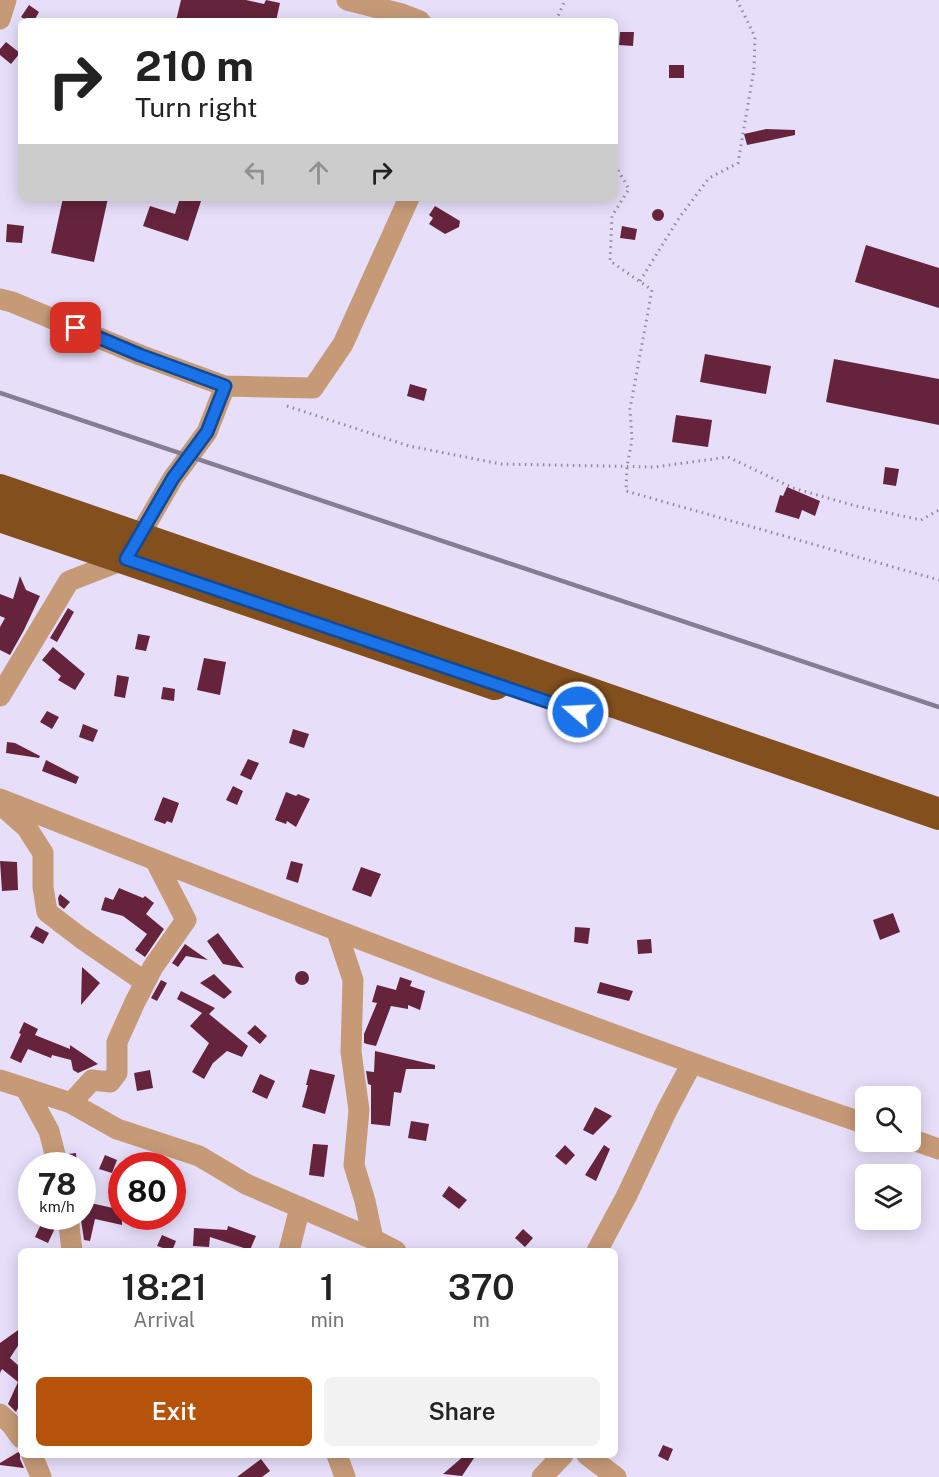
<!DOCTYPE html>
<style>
:root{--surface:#fff;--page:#f2f2f2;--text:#222;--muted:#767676;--accent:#b45309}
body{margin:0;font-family:"Public Sans",sans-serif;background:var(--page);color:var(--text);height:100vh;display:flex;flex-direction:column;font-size:22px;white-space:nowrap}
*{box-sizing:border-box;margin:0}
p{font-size:20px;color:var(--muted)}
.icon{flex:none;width:33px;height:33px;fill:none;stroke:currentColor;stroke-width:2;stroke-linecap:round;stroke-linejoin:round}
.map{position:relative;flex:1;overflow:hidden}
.side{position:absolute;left:18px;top:1248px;width:600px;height:210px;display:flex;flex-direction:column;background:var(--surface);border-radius:9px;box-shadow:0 3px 15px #0003}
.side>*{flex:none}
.guide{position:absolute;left:18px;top:18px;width:600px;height:183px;border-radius:9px;box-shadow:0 3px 15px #0003;background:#fff;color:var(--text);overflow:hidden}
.tools{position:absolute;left:855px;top:1086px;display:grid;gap:12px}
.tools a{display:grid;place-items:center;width:66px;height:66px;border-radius:9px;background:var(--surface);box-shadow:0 3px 15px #0003;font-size:30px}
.speed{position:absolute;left:18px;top:1152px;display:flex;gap:12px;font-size:30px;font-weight:700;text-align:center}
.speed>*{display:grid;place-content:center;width:78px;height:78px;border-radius:50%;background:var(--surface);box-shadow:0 3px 15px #0003;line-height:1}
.speed small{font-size:15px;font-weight:400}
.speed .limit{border:9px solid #d22;background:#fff;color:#111}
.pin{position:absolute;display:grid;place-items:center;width:51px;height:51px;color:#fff;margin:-26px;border-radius:12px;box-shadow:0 3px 9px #0006}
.me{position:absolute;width:66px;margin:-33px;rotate:289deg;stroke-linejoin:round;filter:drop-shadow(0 0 4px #0008)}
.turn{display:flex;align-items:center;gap:21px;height:126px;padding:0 18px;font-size:27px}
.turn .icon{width:78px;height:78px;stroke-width:2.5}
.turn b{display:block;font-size:42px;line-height:51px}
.lanes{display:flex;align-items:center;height:57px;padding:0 18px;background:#0003;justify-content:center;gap:30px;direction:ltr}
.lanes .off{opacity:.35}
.eta{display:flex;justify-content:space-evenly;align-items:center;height:102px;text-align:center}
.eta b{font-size:36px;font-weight:600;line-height:42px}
.primary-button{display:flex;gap:12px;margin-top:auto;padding:12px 18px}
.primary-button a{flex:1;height:69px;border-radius:9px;background:var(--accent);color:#fff;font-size:24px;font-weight:600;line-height:69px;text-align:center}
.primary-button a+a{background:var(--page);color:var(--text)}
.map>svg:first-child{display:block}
.building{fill:#65233c}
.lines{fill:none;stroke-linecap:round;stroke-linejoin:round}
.path{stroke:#9189a0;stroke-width:3;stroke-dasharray:1.5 4.5;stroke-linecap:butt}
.minor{stroke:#c69a77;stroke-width:21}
.highway{stroke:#834f1d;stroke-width:32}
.rail{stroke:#847d93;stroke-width:4.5}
.route-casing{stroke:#114b97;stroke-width:15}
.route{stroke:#1a73e8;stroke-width:10}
</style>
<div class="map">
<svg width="939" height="1477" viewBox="0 0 939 1477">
<rect width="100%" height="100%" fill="#e7dffa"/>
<!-- building -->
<path class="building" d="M 181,0 L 246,0 L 264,4 L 266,0 L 280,3 L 276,21 L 176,21 Z
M 29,5 L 39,12 L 34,21 L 28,21 L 21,17 Z
M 620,32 L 634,32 L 633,46 L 619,45 Z
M 6,42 L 20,53 L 11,64 L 0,55 L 0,49 Z
M 669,65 L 684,65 L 684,78 L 669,78 Z
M 766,129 L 795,130 L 795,135 L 747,145 L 744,134 Z
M 63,198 L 108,198 L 94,262 L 51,253 Z
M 180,198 L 202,198 L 188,241 L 143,226 L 150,206 L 175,214 Z
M 435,206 L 460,221 L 459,227 L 445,234 L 429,224 L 433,218 L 429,215 Z
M652 215a6 6 0 1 1 12 0a6 6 0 1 1-12 0Z
M 7,224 L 24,226 L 22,243 L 6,242 Z
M 622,226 L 637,229 L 635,240 L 620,238 Z
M 866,245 L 939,268 L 939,308 L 855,282 Z
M 705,354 L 771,366 L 766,394 L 700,382 Z
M 834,359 L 939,379 L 939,425 L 826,402 Z
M 410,384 L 427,389 L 424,401 L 407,396 Z
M 676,415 L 712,420 L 708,447 L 672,442 Z
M 885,467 L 899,469 L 896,486 L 883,484 Z
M 787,487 L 820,501 L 815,516 L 802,510 L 799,519 L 775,512 L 780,495 L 783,496 Z
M 20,576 L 26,590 L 40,596 L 24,630 L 10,655 L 0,650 L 0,627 L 5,618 L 0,616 L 0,594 L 13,599 Z
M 68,608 L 74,612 L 57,642 L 50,638 Z
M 138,634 L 150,636 L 146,651 L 135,649 Z
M 53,647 L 85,674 L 75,690 L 58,680 L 61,676 L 42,660 Z
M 204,658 L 226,662 L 220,695 L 197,690 Z
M 117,675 L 129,677 L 125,698 L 114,696 Z
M 163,687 L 175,689 L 174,701 L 161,699 Z
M 47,711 L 59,717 L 52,729 L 40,722 Z
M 83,724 L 98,730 L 93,742 L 79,737 Z
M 293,729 L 309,734 L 304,748 L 289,743 Z
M 7,742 L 15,743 L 40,756 L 39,758 L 6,753 Z
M 248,759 L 259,763 L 251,780 L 240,775 Z
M 46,760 L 79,777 L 76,784 L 42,771 Z
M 233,786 L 243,791 L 237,805 L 226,800 Z
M 286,792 L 296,796 L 298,794 L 310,799 L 296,827 L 287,821 L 286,824 L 275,820 Z
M 163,797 L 179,803 L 172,823 L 167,821 L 165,824 L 154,820 Z
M 0,861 L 17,862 L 18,890 L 2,891 Z
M 291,861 L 303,864 L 298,883 L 286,879 Z
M 361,867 L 381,874 L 371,897 L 352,890 Z
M 119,888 L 143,898 L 145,896 L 154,903 L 146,914 L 164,929 L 145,957 L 135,950 L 147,934 L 123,916 L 101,910 L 105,897 L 113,900 Z
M 60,894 L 70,902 L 64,909 L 59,905 L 58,898 Z
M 893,913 L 900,932 L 880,940 L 873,920 Z
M 36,926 L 49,933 L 43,944 L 30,937 Z
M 575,927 L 590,928 L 588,944 L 574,942 Z
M 218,933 L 244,968 L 223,964 L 207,941 Z
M 651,939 L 652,953 L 638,954 L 637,940 Z
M 185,944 L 208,960 L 186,956 L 178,967 L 172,963 Z
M 82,967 L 100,983 L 81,1005 Z
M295 978a7 7 0 1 1 14 0a7 7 0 1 1-14 0Z
M 214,974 L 232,992 L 224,999 L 200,983 Z
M 400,977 L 412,981 L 410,986 L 425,991 L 420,1010 L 408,1005 L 408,1009 L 391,1006 L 376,1046 L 367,1044 L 364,1043 L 364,1034 L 377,1003 L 372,1002 L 377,985 L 396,990 Z
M 161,980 L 167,983 L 157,1001 L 151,998 Z
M 600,982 L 633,991 L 629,1001 L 597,993 Z
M 181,991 L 215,1008 L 209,1014 L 248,1046 L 242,1057 L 227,1051 L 213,1063 L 204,1079 L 192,1072 L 209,1043 L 190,1026 L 202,1013 L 177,999 Z
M 24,1022 L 38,1029 L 35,1035 L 70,1049 L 70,1045 L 98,1064 L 78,1073 L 73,1070 L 71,1060 L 52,1055 L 51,1058 L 28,1049 L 21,1063 L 10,1058 L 21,1034 L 19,1033 Z
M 255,1025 L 267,1036 L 260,1044 L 247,1033 Z
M 375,1051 L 435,1065 L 435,1069 L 406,1069 L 401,1093 L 394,1092 L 390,1126 L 371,1124 L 371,1085 L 368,1084 L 366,1071 L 374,1072 Z
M 310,1069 L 335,1075 L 325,1114 L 302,1107 L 308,1085 L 306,1085 Z
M 150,1070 L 153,1088 L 137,1091 L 134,1073 Z
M 260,1074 L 275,1081 L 267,1099 L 252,1092 Z
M 595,1107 L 612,1116 L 593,1135 L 583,1130 Z
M 411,1121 L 429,1124 L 426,1141 L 408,1138 Z
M 313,1144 L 328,1145 L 324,1177 L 309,1175 Z
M 565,1145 L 575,1155 L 566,1165 L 555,1156 Z
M 604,1145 L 610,1149 L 596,1181 L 585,1175 Z
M 76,1153 L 77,1166 L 70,1166 L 68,1154 Z
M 105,1155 L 117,1160 L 112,1173 L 99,1169 Z
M 449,1186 L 467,1200 L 459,1209 L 442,1196 Z
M 86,1202 L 122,1210 L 122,1225 L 95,1219 L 90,1241 L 84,1240 L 81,1220 Z
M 42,1222 L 55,1228 L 48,1243 L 35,1237 Z
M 228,1226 L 256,1236 L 250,1250 L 210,1237 L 209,1247 L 193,1246 L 194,1228 L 227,1230 Z
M 523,1229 L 533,1238 L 525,1247 L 515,1238 Z
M 162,1235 L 176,1241 L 172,1251 L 157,1246 Z
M 21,1328 L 21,1341 L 10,1358 L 21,1368 L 21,1402 L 16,1412 L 8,1404 L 18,1382 L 2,1369 L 0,1373 L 0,1343 Z
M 663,1445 L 673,1449 L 668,1461 L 658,1456 Z
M 20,1451 L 20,1459 L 24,1468 L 0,1465 L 0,1463 Z
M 465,1455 L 476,1455 L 462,1476 L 443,1474 Z
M 261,1459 L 270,1471 L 262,1477 L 237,1477 Z"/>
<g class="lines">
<!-- path -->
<path class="path" d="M 556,21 L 565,0
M 615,165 L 629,189 L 612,216 L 610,261 L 652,290 L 630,409 L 632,440 L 627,467 L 626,491 L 939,580
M 640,281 L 679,218 L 709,178 L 738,163 L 754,69 L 755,37 L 737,0
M 287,406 L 409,446 L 501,464 L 655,467 L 728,457 L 793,488 L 856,506 L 921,520 L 939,510"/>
<!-- minor -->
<path class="minor" d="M 347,0 L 402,14 L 420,21
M 0,19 L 6,0
M 0,299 L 12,302 L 140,355 L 225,386 L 313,388 L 343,344 L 409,198
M 0,696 L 69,581 L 126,559 L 173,478 L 207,432 L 225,386
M 0,799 C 287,912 574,1024 866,1124
M 0,804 L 27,828 L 43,853 L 43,887 L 47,912 L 81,938 L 145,982
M 337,932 L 353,980 L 351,1052 L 359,1110 L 354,1165 L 365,1201 L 373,1239 L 396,1251
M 0,1080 L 71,1103 L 117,1129 L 199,1156 L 246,1184 L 373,1239
M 26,1089 L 49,1131 L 58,1166
M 71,1103 L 92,1080 L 110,1082 L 117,1073 L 117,1042 L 135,1002 L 153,967 L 186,920 L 155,860
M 910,1139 L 939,1149
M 68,1216 L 72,1251
M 289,1251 L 300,1207
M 597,1251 L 627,1195 L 667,1110 L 691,1065
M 0,1414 L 11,1424 L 21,1438
M 32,1455 L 41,1477
M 337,1455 L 345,1477
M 587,1455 L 616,1477
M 542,1477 L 563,1455"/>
<!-- highway -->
<path class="highway" d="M 0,490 L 939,814
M 0,516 L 495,684"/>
<!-- rail -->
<path class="rail" d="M 0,393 L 939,707"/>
</g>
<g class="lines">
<defs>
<path id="route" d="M 76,328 L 140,355 L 225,386 L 207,432 L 173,478 L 126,559 L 578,712"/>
</defs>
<!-- route casing -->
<use href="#route" class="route-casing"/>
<!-- route -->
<use href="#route" class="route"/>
</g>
</svg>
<div class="tools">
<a><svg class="icon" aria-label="search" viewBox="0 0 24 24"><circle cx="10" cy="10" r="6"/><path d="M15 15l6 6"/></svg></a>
<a><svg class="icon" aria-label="layers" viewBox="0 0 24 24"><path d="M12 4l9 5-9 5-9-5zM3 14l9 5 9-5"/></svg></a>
</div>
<div class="speed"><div>78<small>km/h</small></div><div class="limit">80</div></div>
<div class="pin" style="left:76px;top:328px;background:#d93025"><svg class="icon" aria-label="arrive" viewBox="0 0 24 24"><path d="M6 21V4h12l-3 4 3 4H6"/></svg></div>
<svg class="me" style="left:578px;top:712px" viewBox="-20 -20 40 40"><circle r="17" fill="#1a73e8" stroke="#fff" stroke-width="3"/><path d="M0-11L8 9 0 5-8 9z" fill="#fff"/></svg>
<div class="guide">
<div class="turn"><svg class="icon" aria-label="right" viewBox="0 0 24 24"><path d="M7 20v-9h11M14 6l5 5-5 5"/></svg><div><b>210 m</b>Turn right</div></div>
<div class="lanes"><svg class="icon off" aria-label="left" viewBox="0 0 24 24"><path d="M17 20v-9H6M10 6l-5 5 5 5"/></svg><svg class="icon off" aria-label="ahead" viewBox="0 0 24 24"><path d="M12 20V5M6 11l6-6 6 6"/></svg><svg class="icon" aria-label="right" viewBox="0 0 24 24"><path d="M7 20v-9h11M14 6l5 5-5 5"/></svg></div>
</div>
<section class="side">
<div class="eta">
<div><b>18:21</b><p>Arrival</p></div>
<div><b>1</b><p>min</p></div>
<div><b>370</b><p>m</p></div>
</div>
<div class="primary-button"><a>Exit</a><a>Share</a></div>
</section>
</div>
